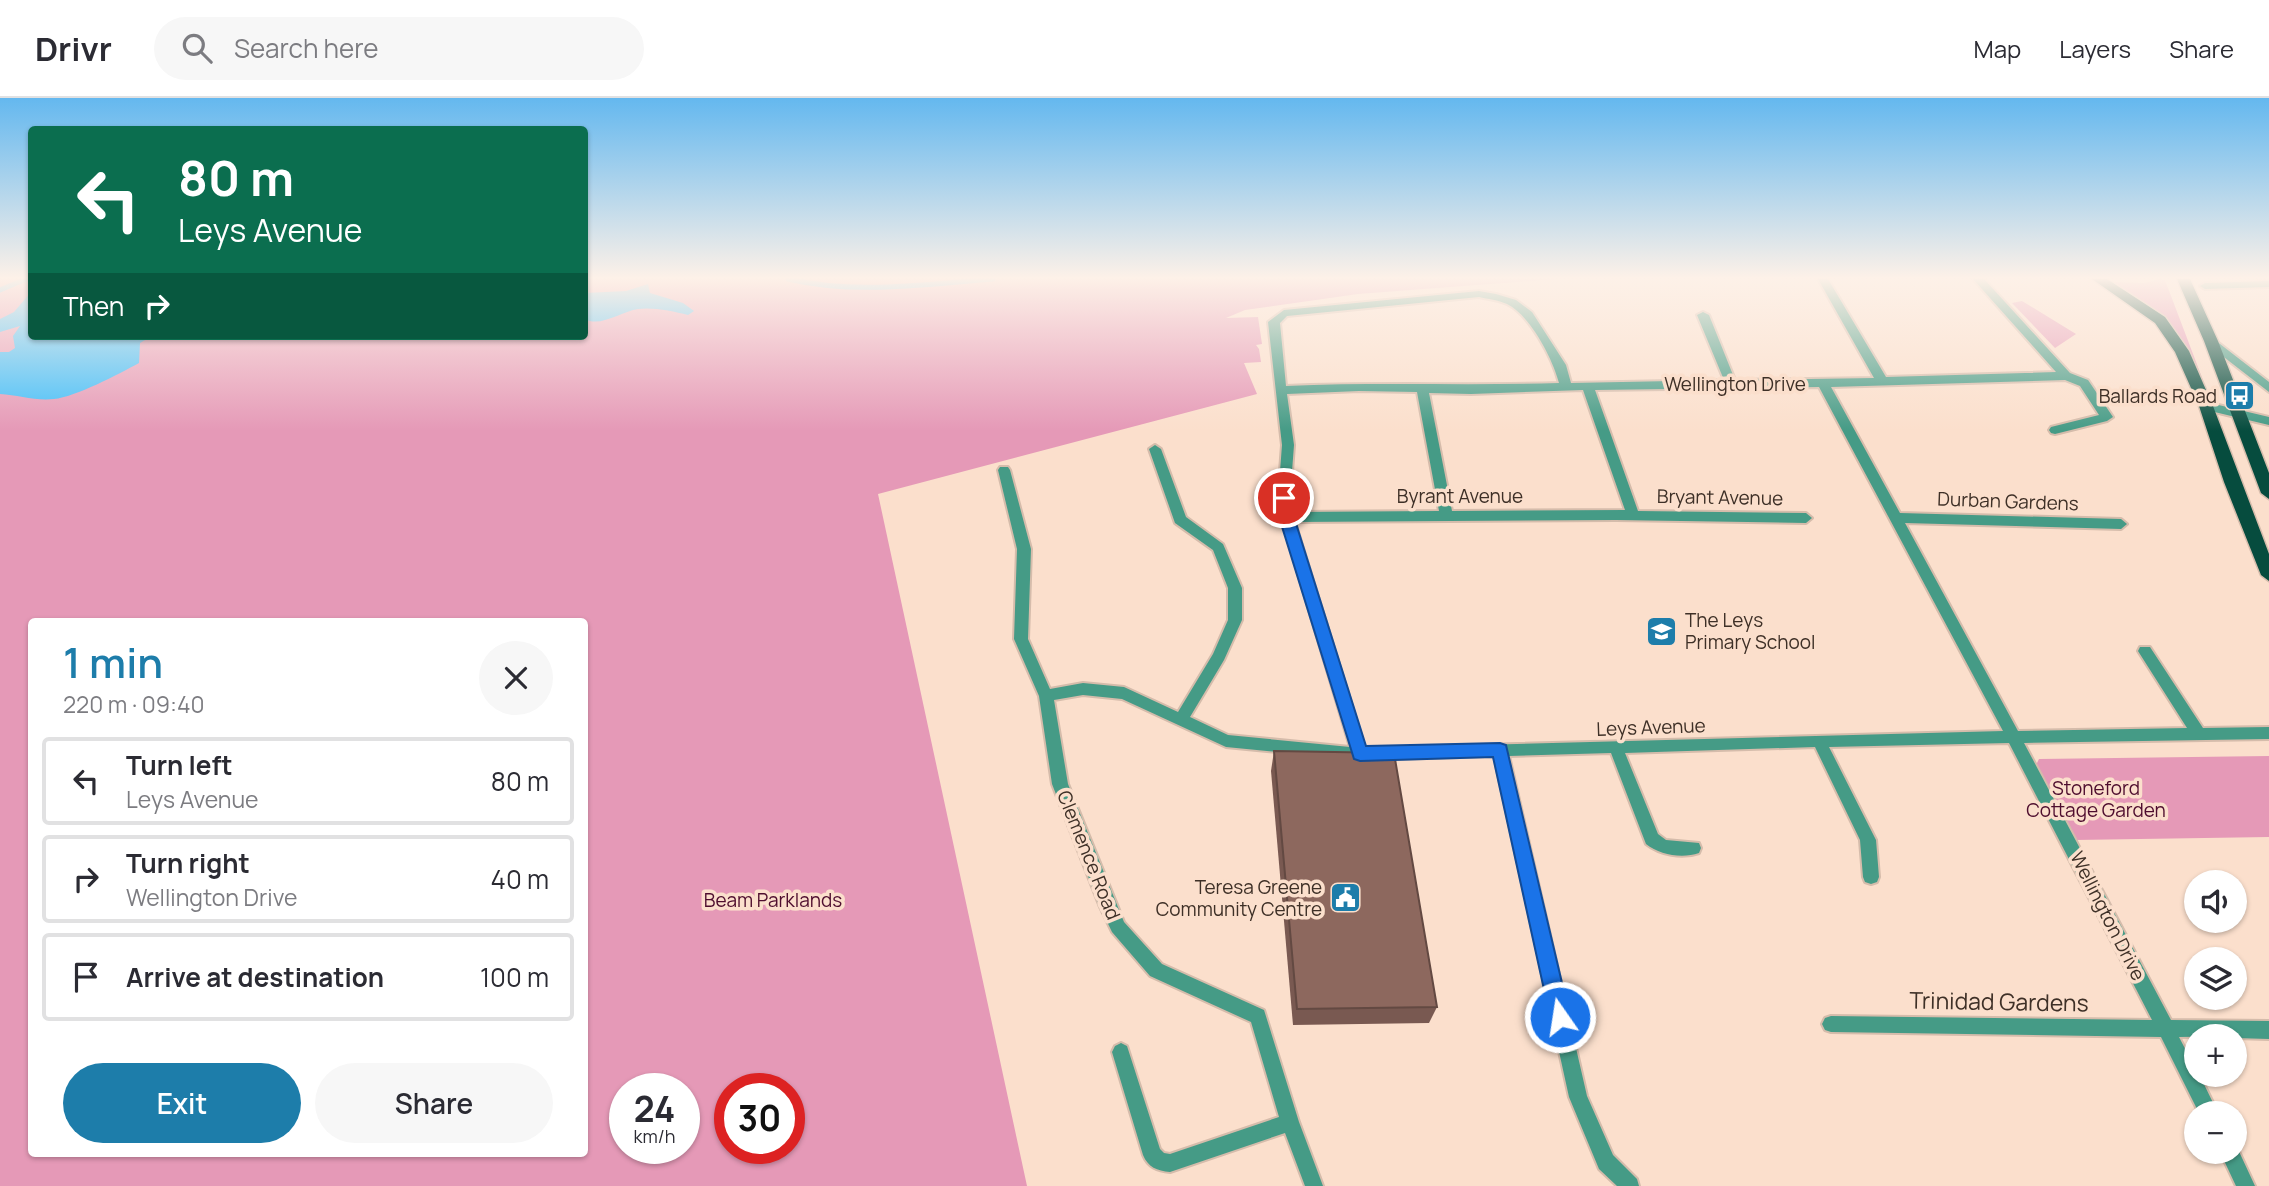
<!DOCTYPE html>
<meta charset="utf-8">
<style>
:root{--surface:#fff;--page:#f7f7f7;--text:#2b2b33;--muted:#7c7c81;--line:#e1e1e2;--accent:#1d7daa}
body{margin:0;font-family:Manrope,sans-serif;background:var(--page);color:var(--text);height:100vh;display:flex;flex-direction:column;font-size:26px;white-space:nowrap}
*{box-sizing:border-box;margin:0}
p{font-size:23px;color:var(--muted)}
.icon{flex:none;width:38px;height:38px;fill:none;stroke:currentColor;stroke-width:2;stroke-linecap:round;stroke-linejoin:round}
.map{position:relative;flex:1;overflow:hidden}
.side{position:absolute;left:28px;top:520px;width:560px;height:539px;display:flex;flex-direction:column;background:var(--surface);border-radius:7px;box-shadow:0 2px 5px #0004}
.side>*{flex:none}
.top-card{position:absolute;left:28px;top:28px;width:560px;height:214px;border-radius:7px;box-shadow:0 2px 5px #0004;background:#0b6e4f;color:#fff;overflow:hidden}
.buttons{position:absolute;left:2184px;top:772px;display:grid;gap:14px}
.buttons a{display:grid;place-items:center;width:63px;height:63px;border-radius:50%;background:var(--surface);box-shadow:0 2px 5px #0004;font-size:35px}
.speed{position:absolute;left:609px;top:975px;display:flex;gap:14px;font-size:35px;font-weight:700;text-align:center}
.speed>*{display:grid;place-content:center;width:91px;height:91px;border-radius:50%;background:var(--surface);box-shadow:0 2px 5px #0004;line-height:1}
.speed small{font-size:18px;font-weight:400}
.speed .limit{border:10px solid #d22;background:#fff;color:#111}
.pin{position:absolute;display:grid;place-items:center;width:60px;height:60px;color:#fff;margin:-30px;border:4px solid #fff;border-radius:50%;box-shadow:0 2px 7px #0007}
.me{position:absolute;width:77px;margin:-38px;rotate:347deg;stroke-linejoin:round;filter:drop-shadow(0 0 5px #0008)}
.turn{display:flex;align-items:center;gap:24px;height:147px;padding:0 35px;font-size:32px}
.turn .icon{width:91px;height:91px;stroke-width:2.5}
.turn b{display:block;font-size:49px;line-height:60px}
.then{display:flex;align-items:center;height:66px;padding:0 35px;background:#0003;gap:14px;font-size:26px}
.round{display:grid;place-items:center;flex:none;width:74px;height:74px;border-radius:37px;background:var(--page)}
.head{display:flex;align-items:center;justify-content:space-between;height:119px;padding:0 35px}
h1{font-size:42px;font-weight:600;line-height:52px;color:var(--accent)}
.action{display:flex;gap:14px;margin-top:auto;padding:14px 35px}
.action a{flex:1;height:80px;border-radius:42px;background:var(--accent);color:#fff;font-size:28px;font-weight:600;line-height:80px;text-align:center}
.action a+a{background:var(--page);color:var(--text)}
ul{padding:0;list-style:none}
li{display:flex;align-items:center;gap:21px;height:88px;margin:0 14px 10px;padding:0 21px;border:4px solid var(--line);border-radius:7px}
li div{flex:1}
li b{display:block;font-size:26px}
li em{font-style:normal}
header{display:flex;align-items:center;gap:42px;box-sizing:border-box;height:98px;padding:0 35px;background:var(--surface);border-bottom:2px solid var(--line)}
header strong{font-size:33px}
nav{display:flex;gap:38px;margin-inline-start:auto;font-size:24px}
.search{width:490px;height:63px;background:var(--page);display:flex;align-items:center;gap:18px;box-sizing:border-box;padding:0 24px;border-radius:38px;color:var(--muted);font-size:26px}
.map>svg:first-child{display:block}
.green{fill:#e599b7;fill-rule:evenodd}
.water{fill:#3ebdfa}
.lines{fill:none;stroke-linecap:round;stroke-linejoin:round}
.stream{stroke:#3ebdfa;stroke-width:5}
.street-casing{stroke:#d5bcab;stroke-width:4}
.primary-casing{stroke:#d5bcab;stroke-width:3}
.street{fill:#459b86;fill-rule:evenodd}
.primary{fill:#064c3e;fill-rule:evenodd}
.wall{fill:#795951}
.building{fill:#8d685e;stroke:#634942;stroke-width:2}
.route{fill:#1a73e8;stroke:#114b97;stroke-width:2}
.labels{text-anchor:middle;stroke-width:7;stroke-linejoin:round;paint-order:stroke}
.street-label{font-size:19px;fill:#3e3027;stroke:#fbdfcc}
.poi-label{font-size:19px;fill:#3e3027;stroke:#fbdfcc;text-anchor:end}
.park-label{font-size:19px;fill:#4e0d2e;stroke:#fbdfcc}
.near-street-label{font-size:23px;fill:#3e3027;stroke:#fbdfcc}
</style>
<header>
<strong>Drivr</strong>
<div class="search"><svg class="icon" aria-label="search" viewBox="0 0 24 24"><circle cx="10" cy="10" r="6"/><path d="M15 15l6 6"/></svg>Search here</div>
<nav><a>Map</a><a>Layers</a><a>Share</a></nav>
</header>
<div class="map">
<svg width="2269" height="1088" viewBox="0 0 2269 1088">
<rect width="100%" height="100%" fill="#fbdfcc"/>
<!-- green -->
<path class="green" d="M 0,181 L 31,181 L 32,238 L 584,238 L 585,181 L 1556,181 L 1358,196 L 1245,212 L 1226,220 L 1258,219 L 1262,246 L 1256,247 L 1259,251 L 1261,264 L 1244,265 L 1257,296 L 878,396 L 1027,1088 L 0,1088 ZM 32,523 L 584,523 L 584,1055 L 32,1055 ZM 625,990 L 684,990 L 684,1050 L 625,1050 ZM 730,990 L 789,990 L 789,1050 L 730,1050 Z
M 2159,181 L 2165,182 L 2207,293 L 2175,238 L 2110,184 L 2145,185 Z
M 2022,203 L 2076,236 L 2055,250 L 2012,205 Z
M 2269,658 L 2269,739 L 2075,742 L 2034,671 L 2039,661 Z"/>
<!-- water -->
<path class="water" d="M 648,186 L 650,195 L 683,205 L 694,213 L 688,217 C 673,213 653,209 638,211 C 622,213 600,230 585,221 L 585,195 L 626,193 Z
M 31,194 L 32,238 L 152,238 L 140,245 L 139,265 C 119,276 75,299 54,301 C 35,303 18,297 0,296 L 0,254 L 9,254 L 15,250 L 13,238 L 20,228 L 0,234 L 0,221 L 14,214 Z"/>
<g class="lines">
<!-- stream -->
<path class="stream" d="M 788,181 C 857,197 924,186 993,181
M 0,192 L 26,181"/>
<defs>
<path id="street" d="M 1818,181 L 1828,181 L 1886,279 L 2056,274 L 1973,181 L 1984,181 L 2070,275 L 2088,282 L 2113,319 L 2107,323 L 2055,336 L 2051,335 L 2049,332 L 2051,329 L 2099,317 L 2080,288 L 2065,282 L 1831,289 L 1900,415 L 2121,421 L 2127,426 L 2121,431 L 1905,425 L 2018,633 L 2187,630 L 2138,553 L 2140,549 L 2150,549 L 2203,630 L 2269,629 L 2269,641 L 2024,645 L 2171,922 L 2269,923 L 2269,941 L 2235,940 L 2235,938 L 2179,939 L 2196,972 L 2196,976 L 2199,976 L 2218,1015 L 2199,1015 L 2161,939 L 1831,934 L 1825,932 L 1822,926 L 1825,920 L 1831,918 L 2152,922 L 2009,645 L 1829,649 L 1876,742 L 1879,779 L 1877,784 L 1871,786 L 1865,784 L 1863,779 L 1860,742 L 1815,649 L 1625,655 L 1658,736 L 1666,742 L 1699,745 L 1701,750 L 1699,755 C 1682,761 1660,757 1646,746 L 1611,655 L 1509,658 L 1587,998 L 1613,1057 L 1637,1081 L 1639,1088 L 1617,1088 L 1599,1071 L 1569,999 L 1494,658 L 1360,662 L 1226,649 L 1122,601 L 1083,597 L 1054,602 L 1068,686 L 1124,824 L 1162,866 L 1264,912 L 1299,1024 L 1323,1088 L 1305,1088 L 1285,1035 L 1170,1074 C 1157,1073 1148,1069 1143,1057 L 1112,954 L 1115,948 L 1121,945 L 1127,948 L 1160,1051 L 1164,1055 L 1170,1056 L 1279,1019 L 1251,924 L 1150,878 L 1112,834 L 1100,809 L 1052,686 L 1039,598 L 1014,541 L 1017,451 L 998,372 L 1000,369 L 1008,369 L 1010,372 L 1031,451 L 1028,541 L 1050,591 L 1083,585 L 1124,589 L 1178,614 L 1213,556 L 1228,522 L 1228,490 L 1213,452 L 1175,425 L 1149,351 L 1155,347 L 1161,351 L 1186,419 L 1223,446 L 1242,490 L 1242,522 L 1224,562 L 1190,619 L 1228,637 L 1350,649 L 1281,419 L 1278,400 L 1282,347 L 1268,224 L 1284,212 L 1479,193 L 1496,196 L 1516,202 L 1532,214 L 1566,267 L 1571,285 L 1724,282 L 1697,217 L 1703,214 L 1709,217 L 1735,282 L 1874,280 ZM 1479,199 C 1488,201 1498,202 1507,206 C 1530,217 1553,261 1559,285 C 1468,288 1378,284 1286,288 L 1280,225 L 1287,218 ZM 1819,289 L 2003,633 L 1365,650 L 1295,424 L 1616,422 L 1806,425 L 1812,420 L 1806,415 L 1638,413 L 1595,292 ZM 1583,292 L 1625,412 L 1452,413 L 1429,295 L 1471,296 ZM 1359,293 L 1417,294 L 1439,413 L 1293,414 L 1290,400 L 1294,347 L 1287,296 Z
M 2269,183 L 2269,189 L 2205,191 L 2200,188 L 2205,185 Z
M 2211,239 L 2269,284 L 2269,294 L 2207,246 L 2205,243 Z
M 2206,304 L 2269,319 L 2269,327 L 2202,311 L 2200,308 Z
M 2236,1047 L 2255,1088 L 2236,1088 L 2220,1054 L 2235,1054 Z"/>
<path id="primary" d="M 2092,181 L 2107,181 L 2165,219 L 2189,253 L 2213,308 L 2269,456 L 2269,483 L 2261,477 L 2224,384 L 2199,308 L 2175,254 L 2155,225 Z
M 2177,181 L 2190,181 L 2218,243 L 2269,375 L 2269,401 L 2261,395 L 2204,243 Z"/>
</defs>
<!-- street casing -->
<use href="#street" class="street-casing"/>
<!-- primary casing -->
<use href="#primary" class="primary-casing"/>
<!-- street -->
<use href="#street" class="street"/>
<!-- primary -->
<use href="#primary" class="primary"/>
</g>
<!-- wall -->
<path class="wall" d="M 1274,653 L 1437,909 L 1429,925 L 1293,927 L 1271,673 Z"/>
<!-- building -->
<path class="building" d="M 1274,653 L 1394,655 L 1437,909 L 1297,911 Z"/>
<!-- sky -->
<linearGradient id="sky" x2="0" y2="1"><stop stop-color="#64b8ef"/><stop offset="0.54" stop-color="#fdf1e8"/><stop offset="1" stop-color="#fdf1e8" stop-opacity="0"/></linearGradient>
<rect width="2269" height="333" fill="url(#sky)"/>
<!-- route -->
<path class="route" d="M 1284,395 L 1292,400 L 1294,419 L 1366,648 L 1500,645 L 1506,647 L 1570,919 L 1567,925 L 1560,928 L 1553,925 L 1550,919 L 1493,659 L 1360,663 L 1354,661 L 1279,419 L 1277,400 Z"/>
<!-- icons -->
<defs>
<symbol id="bus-square" viewBox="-11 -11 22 22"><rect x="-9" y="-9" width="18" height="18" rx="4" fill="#1d7daa" stroke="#fbdfcc"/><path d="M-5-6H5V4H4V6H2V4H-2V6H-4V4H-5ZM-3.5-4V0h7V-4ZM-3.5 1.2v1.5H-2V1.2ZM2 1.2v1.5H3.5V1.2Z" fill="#fff"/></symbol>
<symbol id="school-square" viewBox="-11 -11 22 22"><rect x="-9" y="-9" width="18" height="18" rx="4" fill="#1d7daa" stroke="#fbdfcc"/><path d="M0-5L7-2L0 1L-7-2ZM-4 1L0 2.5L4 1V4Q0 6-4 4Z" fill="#fff"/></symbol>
<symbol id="civic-square" viewBox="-11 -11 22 22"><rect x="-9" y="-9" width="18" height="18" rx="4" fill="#1d7daa" stroke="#fbdfcc"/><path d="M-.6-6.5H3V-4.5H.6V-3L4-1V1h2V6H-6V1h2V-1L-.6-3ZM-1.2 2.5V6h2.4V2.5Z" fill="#fff"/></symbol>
</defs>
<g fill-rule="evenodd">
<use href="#bus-square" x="2222" y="280" width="35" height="35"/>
<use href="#school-square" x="1644" y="516" width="35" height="35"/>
<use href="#civic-square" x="1328" y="782" width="35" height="35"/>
</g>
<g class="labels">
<!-- street labels -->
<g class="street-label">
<text x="1735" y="293">Wellington Drive</text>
<text x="1460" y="405">Byrant Avenue</text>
<text transform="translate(1720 399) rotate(1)" y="7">Bryant Avenue</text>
<text transform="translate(2008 403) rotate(2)" y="7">Durban Gardens</text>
<text transform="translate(1651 629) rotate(-2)" y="7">Leys Avenue</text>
<text transform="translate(1089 757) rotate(68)" y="7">Clemence Road</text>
<text transform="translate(2108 818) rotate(63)" y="7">Wellington Drive</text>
</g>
<!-- poi labels -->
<g class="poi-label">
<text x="2217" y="305">Ballards Road</text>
<text x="1685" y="529" text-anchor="start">The Leys<tspan x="1685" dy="22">Primary School</tspan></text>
<text x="1322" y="796">Teresa Greene<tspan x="1322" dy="22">Community Centre</tspan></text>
</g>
<!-- park labels -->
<g class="park-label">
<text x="2096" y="697">Stoneford<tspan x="2096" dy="22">Cottage Garden</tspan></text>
<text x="773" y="809">Beam Parklands</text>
</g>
<!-- near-street labels -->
<g class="near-street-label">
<text transform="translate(1999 904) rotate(1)" y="8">Trinidad Gardens</text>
</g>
</g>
</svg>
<div class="buttons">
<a><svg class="icon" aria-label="sound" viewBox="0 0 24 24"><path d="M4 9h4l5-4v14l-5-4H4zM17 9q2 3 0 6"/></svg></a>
<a><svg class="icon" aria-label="layers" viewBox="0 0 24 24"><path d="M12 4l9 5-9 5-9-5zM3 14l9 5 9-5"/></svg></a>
<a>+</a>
<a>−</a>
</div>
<div class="speed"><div>24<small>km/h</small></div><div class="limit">30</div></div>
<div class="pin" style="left:1284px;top:400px;background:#d93025"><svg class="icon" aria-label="arrive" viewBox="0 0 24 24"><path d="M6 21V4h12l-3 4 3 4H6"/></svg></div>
<svg class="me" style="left:1560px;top:919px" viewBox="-20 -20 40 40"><circle r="17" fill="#1a73e8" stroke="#fff" stroke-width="3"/><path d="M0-11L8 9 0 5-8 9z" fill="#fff"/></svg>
<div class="top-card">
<div class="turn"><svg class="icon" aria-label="left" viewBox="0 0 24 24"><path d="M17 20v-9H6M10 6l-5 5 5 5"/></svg><div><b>80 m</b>Leys Avenue</div></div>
<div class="then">Then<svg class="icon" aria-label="right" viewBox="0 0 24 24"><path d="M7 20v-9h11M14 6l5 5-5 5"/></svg></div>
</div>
<section class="side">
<div class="head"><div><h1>1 min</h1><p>220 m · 09:40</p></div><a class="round"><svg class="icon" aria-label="close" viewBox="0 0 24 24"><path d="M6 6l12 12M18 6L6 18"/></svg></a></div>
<ul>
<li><svg class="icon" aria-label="left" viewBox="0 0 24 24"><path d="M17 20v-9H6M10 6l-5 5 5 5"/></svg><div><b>Turn left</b><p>Leys Avenue</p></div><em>80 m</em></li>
<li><svg class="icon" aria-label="right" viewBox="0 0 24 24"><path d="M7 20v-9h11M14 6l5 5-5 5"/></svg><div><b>Turn right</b><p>Wellington Drive</p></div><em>40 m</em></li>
<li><svg class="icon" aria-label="arrive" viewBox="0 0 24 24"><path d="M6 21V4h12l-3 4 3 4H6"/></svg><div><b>Arrive at destination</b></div><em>100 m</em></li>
</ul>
<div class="action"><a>Exit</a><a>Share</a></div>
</section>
</div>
